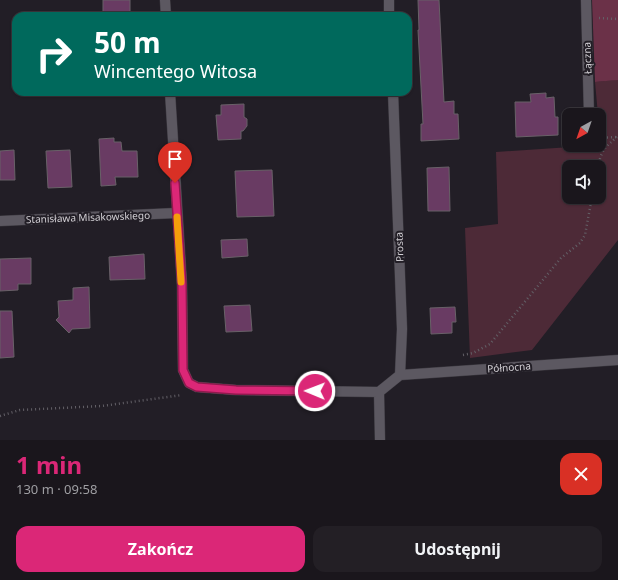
<!DOCTYPE html>
<html lang="pl">
<meta charset="utf-8">
<style>
:root{--surface:#1a161c;--page:#231f25;--text:#f1f3f6;--muted:#9f9fa3;--line:#38353b;--accent:#db2777}
body{margin:0;font-family:"Noto Sans",sans-serif;background:var(--page);color:var(--text);height:100vh;display:flex;flex-direction:column;font-size:15px;white-space:nowrap}
*{box-sizing:border-box;margin:0}
p{font-size:13px;color:var(--muted)}
.icon{flex:none;width:22px;height:22px;fill:none;stroke:currentColor;stroke-width:2;stroke-linecap:round;stroke-linejoin:round}
.map{position:relative;height:440px;overflow:hidden}
.details{display:flex;flex-direction:column;background:var(--surface);flex:1}
.details>*{flex:none}
.top-card{position:absolute;left:12px;top:12px;width:400px;height:84px;border-radius:12px;box-shadow:0 1px 3px #0004,0 0 0 1px var(--line);background:#00695c;color:#fff;overflow:hidden}
.needle{width:26px;rotate:220deg}
.tools{position:absolute;left:562px;top:108px;display:grid;gap:8px}
.tools a{display:grid;place-items:center;width:44px;height:44px;border-radius:8px;background:var(--surface);box-shadow:0 1px 3px #0004,0 0 0 1px var(--line);font-size:20px}
.pin{position:absolute;display:grid;place-items:center;width:34px;height:34px;color:#fff;margin:-41px -17px;border-radius:50% 50% 50% 0;rotate:-45deg;box-shadow:0 0 4px #0007}
.pin .icon{rotate:45deg}
.me{position:absolute;width:44px;margin:-22px;rotate:271deg;stroke-linejoin:round;filter:drop-shadow(0 0 3px #0008)}
.turn{display:flex;align-items:center;gap:14px;height:84px;padding:0 16px;font-size:18px}
.turn .icon{width:52px;height:52px;stroke-width:2.5}
.turn b{display:block;font-size:28px;line-height:34px}
.round{display:grid;place-items:center;flex:none;width:42px;height:42px;border-radius:12px;background:var(--page)}
.overview{display:flex;align-items:center;justify-content:space-between;height:68px;padding:0 16px}
h1{font-size:24px;font-weight:700;line-height:30px;color:var(--accent)}
.cta{display:flex;gap:8px;margin-top:auto;padding:8px 16px}
.cta a{flex:1;height:46px;border-radius:12px;background:var(--accent);color:#fff;font-size:16px;font-weight:700;line-height:46px;text-align:center}
.cta a+a{background:var(--page);color:var(--text)}
.map>svg:first-child{display:block}
.green{fill:#4d2a37;fill-rule:evenodd}
.forest{fill:#6b3148}
.building{fill:#693b63;stroke:#696168}
.lines{fill:none;stroke-linecap:round;stroke-linejoin:round}
.street-casing{stroke:#3b383f;stroke-width:11}
.path{stroke:#636067;stroke-width:2.5;stroke-dasharray:1 3;stroke-linecap:butt}
.street{stroke:#5c5861;stroke-width:10}
.route-casing{stroke:#8e194d;stroke-width:10}
.route{stroke:#db2777;stroke-width:7}
.slow{stroke:#f59e0b;stroke-width:7}
.labels{text-anchor:middle;stroke-width:4;stroke-linejoin:round;paint-order:stroke}
.street-label{font-size:10px;fill:#d3d0d5;stroke:#221e26}
</style>
<div class="map">
<svg width="618" height="440" viewBox="0 0 618 440">
<rect width="100%" height="100%" fill="#221e26"/>
<!-- green -->
<path class="green" d="M 615,80 L 618,80 L 618,240 L 532,350 L 470,358 L 465,228 L 498,224 L 496,152 L 600,145 L 599,115 L 598,115 L 595,82 ZM 569,167 L 599,167 L 599,197 L 569,197 Z"/>
<!-- forest -->
<path class="forest" d="M 592,0 L 618,0 L 618,80 L 595,82 Z"/>
<!-- building -->
<path class="building" d="M 103,0 L 130,0 L 130,16 L 103,16 Z
M 418,0 L 439,0 L 444,102 L 454,101 L 454,114 L 458,114 L 459,139 L 421,141 L 421,124 L 423,124 L 418,30 L 419,30 Z
M 546,93 L 546,98 L 554,97 L 555,117 L 558,117 L 558,135 L 516,137 L 515,102 L 531,102 L 530,94 Z
M 244,104 L 244,117 L 247,119 L 247,126 L 243,131 L 241,131 L 241,139 L 218,140 L 216,115 L 221,115 L 221,105 Z
M 114,138 L 114,142 L 121,142 L 122,151 L 137,151 L 138,177 L 115,177 L 116,185 L 101,186 L 99,139 Z
M 14,150 L 15,180 L 0,180 L 0,151 Z
M 70,150 L 72,187 L 48,188 L 46,151 Z
M 449,167 L 450,211 L 428,211 L 427,168 Z
M 272,170 L 274,216 L 237,217 L 235,171 Z
M 247,239 L 248,256 L 222,258 L 221,240 Z
M 144,254 L 145,279 L 110,280 L 109,257 Z
M 31,258 L 31,284 L 18,284 L 18,290 L 0,291 L 0,259 Z
M 89,287 L 90,328 L 72,329 L 69,333 L 56,320 L 59,317 L 58,301 L 73,300 L 73,288 Z
M 250,305 L 252,331 L 226,332 L 224,306 Z
M 455,307 L 456,322 L 452,322 L 452,333 L 431,334 L 430,308 Z
M 0,311 L 12,311 L 14,357 L 0,358 Z"/>
<g class="lines">
<defs>
<path id="street" d="M 165,0 L 166,16
M 389,0 L 389,16
M 586,0 L 589,115
M 170,92 L 182,285 L 183,370 L 189,383 L 197,387 L 236,390 L 379,392
M 0,221 L 176,213
M 400,375 L 618,360
M 379,392 L 400,375 L 402,329 L 393,92
M 379,392 L 380,440"/>
</defs>
<!-- street casing -->
<use href="#street" class="street-casing"/>
<!-- path -->
<path class="path" d="M 599,18 L 618,19
M 599,138 L 618,137
M 598,167 C 601,151 605,147 617,137
M 463,355 L 473,353 L 490,344 L 561,258 L 580,243 L 585,235 L 592,197
M 0,416 L 20,410 L 102,406 L 182,395"/>
<!-- street -->
<use href="#street" class="street"/>
</g>
<g class="lines">
<defs>
<path id="route" d="M 175,183 L 182,285 L 183,370 L 189,383 L 197,387 L 236,390 L 315,391"/>
</defs>
<!-- route casing -->
<use href="#route" class="route-casing"/>
<!-- route -->
<use href="#route" class="route"/>
<!-- slow -->
<path class="slow" d="M 177,217 L 181,282"/>
</g>
<g class="labels">
<!-- street labels -->
<g class="street-label">
<text transform="translate(587 58) rotate(-92)" y="4">Łączna</text>
<text transform="translate(88 217) rotate(-2)" y="4">Stanisława Misakowskiego</text>
<text transform="translate(399 247) rotate(-92)" y="4">Prosta</text>
<text transform="translate(509 367) rotate(-4)" y="4">Północna</text>
</g>
</g>
</svg>
<div class="tools">
<a><svg class="needle" viewBox="-14 -14 28 28"><path d="M0-13l5 13h-10z" fill="#e53935"/><path d="M0 13l5-13h-10z" fill="#9f9fa3"/></svg></a>
<a><svg class="icon" aria-label="sound" viewBox="0 0 24 24"><path d="M4 9h4l5-4v14l-5-4H4zM17 9q2 3 0 6"/></svg></a>
</div>
<div class="pin" style="left:175px;top:183px;background:#d93025"><svg class="icon" aria-label="arrive" viewBox="0 0 24 24"><path d="M6 21V4h12l-3 4 3 4H6"/></svg></div>
<svg class="me" style="left:315px;top:391px" viewBox="-20 -20 40 40"><circle r="17" fill="#db2777" stroke="#fff" stroke-width="3"/><path d="M0-11L8 9 0 5-8 9z" fill="#fff"/></svg>
<div class="top-card">
<div class="turn"><svg class="icon" aria-label="right" viewBox="0 0 24 24"><path d="M7 20v-9h11M14 6l5 5-5 5"/></svg><div><b>50 m</b>Wincentego Witosa</div></div>
</div>
</div>
<section class="details">
<div class="overview"><div><h1>1 min</h1><p>130 m · 09:58</p></div><a class="round" style="background:#d93025;color:#fff"><svg class="icon" aria-label="close" viewBox="0 0 24 24"><path d="M6 6l12 12M18 6L6 18"/></svg></a></div>
<div class="cta"><a>Zakończ</a><a>Udostępnij</a></div>
</section>
